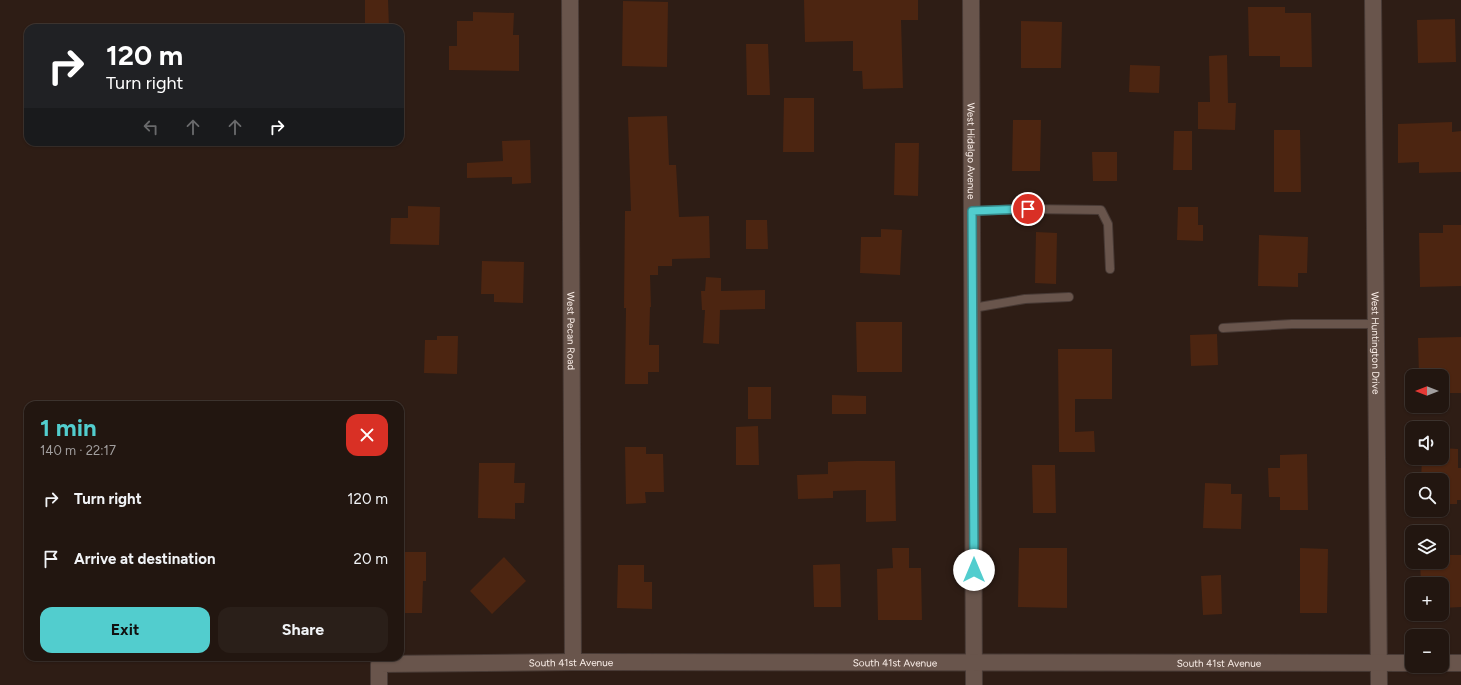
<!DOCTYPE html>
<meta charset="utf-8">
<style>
:root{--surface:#221610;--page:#2a1f19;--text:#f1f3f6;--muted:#a29f9f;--line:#3f3530;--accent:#52cdce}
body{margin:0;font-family:Figtree,sans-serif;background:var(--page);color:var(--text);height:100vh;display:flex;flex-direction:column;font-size:15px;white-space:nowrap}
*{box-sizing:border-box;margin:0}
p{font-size:13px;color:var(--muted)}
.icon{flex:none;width:22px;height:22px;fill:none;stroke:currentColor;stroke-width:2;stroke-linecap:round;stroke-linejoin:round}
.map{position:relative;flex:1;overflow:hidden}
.side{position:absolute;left:24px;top:401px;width:380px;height:260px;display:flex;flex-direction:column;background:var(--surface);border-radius:12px;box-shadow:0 1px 3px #0004,0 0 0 1px var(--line)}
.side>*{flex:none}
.guide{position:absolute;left:24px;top:24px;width:380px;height:122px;border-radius:12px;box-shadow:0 1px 3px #0004,0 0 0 1px var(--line);background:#202124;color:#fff;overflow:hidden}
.needle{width:26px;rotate:270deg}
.tools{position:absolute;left:1405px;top:369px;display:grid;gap:8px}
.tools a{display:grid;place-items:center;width:44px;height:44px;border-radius:8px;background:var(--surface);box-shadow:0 1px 3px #0004,0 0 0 1px var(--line);font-size:20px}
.pin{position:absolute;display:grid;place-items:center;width:34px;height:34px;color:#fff;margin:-17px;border:2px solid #fff;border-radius:50%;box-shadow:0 1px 4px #0007}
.me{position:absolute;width:44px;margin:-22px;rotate:0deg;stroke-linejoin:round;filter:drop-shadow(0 0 3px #0008)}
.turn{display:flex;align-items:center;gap:14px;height:84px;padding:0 16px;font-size:18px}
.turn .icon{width:52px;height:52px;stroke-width:2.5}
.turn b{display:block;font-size:28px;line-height:34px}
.lanes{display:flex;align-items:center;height:38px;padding:0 16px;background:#0003;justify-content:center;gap:20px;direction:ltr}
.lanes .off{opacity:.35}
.round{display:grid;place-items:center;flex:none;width:42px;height:42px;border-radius:12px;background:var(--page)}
.overview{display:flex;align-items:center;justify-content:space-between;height:68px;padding:0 16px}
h1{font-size:24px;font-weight:700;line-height:30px;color:var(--accent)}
.cta{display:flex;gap:8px;margin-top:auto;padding:8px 16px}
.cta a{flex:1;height:46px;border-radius:12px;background:var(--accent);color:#111;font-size:16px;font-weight:700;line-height:46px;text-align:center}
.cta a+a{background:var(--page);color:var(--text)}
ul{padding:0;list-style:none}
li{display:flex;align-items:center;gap:12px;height:60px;padding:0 16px}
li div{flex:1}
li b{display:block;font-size:15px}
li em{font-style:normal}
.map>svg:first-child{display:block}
.building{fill:#4c2511}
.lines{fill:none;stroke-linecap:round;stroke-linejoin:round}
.service-casing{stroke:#483a35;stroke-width:10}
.minor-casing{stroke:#483a35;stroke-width:18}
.service{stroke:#69554c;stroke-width:8}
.minor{stroke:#69554c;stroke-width:16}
.route-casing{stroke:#358586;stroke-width:10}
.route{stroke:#52cdce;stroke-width:7}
.labels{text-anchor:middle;stroke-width:4;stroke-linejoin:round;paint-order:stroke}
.street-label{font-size:10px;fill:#fcf0ea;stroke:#24140c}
</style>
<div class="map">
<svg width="1461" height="685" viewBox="0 0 1461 685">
<rect width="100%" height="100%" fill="#2e1d15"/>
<!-- building -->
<path class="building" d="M 365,0 L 388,0 L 389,28 L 365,28 Z
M 804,0 L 918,0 L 918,20 L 901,20 L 903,88 L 863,89 L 862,71 L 853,71 L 853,41 L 805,42 Z
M 623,1 L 668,2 L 667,67 L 622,66 Z
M 1248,7 L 1285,7 L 1285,13 L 1311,13 L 1312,67 L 1280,67 L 1280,56 L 1249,56 Z
M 473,12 L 514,13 L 513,35 L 519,35 L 519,71 L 449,70 L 449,46 L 457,46 L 457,21 L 473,21 Z
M 1455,19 L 1456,62 L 1418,63 L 1417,20 Z
M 1021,21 L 1062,22 L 1061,68 L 1021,68 Z
M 746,44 L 768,44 L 770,95 L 747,95 Z
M 1227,55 L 1228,103 L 1236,103 L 1235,130 L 1198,129 L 1198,102 L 1210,102 L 1209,56 Z
M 1130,65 L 1160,66 L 1159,93 L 1129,92 Z
M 784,98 L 814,98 L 814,152 L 783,152 Z
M 667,116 L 669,165 L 676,165 L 679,217 L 709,216 L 710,258 L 672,259 L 672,266 L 658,266 L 658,275 L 650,275 L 651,307 L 650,307 L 649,345 L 659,345 L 659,372 L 648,372 L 648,384 L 625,384 L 626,308 L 624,308 L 625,211 L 631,211 L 628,117 Z
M 1013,120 L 1041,120 L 1040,171 L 1012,171 Z
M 1452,122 L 1452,132 L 1461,131 L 1461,172 L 1419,173 L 1419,162 L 1398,163 L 1398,124 Z
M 1274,130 L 1300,130 L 1301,192 L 1274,192 Z
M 1174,131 L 1192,131 L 1192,170 L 1173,170 Z
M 530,140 L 531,183 L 512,184 L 512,177 L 467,178 L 467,163 L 503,161 L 502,141 Z
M 895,143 L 919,143 L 918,196 L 894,195 Z
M 1092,152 L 1117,152 L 1117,181 L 1093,181 Z
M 408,206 L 440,207 L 439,245 L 390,244 L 391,218 L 408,218 Z
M 1178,207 L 1198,207 L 1198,225 L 1203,225 L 1203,241 L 1177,240 Z
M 746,220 L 767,220 L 768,249 L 746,249 Z
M 1443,225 L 1461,225 L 1461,286 L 1420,287 L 1419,233 L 1443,233 Z
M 881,229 L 902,230 L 900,275 L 860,273 L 861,237 L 881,237 Z
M 1036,232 L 1057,233 L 1056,284 L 1035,283 Z
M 1259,235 L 1308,237 L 1307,273 L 1298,273 L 1298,287 L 1258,286 Z
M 482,261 L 524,262 L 523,303 L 494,302 L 494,294 L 481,294 Z
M 706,277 L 721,278 L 721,291 L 765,290 L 765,309 L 720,310 L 719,344 L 703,343 L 705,310 L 702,310 L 701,291 L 705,291 Z
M 856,322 L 902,322 L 902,372 L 857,372 Z
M 1217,334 L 1218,365 L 1191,366 L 1190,335 Z
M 437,336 L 458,336 L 457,374 L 424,373 L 425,340 L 437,340 Z
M 1461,337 L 1461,393 L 1442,393 L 1442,376 L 1419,376 L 1418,338 Z
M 1058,349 L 1112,349 L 1112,399 L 1075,399 L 1075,432 L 1094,431 L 1095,452 L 1059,452 Z
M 748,387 L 771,387 L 771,419 L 748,419 Z
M 832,395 L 866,396 L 866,414 L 832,414 Z
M 758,426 L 759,465 L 736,465 L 736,427 Z
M 625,447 L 646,447 L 646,454 L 663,454 L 664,492 L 645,492 L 646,503 L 626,504 Z
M 1442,448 L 1458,449 L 1458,468 L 1461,468 L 1461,500 L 1457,500 L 1457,504 L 1442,504 L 1442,480 L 1421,480 L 1422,458 L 1442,458 Z
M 1307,454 L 1308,510 L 1280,510 L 1280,497 L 1269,497 L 1268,468 L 1280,468 L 1280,455 Z
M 856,461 L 895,461 L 896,521 L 866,522 L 866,490 L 833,491 L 833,498 L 798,499 L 797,475 L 828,474 L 828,462 Z
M 479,463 L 515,463 L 514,483 L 525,483 L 524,503 L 515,503 L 515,519 L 478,518 Z
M 1032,465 L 1055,465 L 1056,513 L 1033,513 Z
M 1205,483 L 1231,484 L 1231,494 L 1242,494 L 1241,529 L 1203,528 Z
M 892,548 L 909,548 L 909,568 L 921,568 L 922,620 L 878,620 L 877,569 L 893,568 Z
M 1019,548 L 1067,548 L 1067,608 L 1018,607 Z
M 1300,548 L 1328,549 L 1327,613 L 1300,613 Z
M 402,552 L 426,552 L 426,581 L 423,581 L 422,613 L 402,613 Z
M 1442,555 L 1461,555 L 1461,607 L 1442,608 L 1442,584 L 1421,584 L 1420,562 L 1442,562 Z
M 504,557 L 526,581 L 492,614 L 470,591 Z
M 840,564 L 841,607 L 814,607 L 813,565 Z
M 618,565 L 644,565 L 644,582 L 652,582 L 652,609 L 617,608 Z
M 1221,575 L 1222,614 L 1203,615 L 1201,576 Z"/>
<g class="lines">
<defs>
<path id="service" d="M 972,211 L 1028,209 L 1101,210 L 1108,224 L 1110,269
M 973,308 L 1025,299 L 1069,297
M 1223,328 L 1292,324 L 1376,324"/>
<g id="minor">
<path id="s1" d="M 570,0 L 573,662"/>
<path id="s2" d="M 971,0 L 974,685"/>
<path id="s3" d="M 1373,0 L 1379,685"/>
<path d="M 1442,663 L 1461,663"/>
<path id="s4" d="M 379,685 L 379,664 L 573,662 L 1412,663"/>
</g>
</defs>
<!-- service casing -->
<use href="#service" class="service-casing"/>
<!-- minor casing -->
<use href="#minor" class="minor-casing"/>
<!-- service -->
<use href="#service" class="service"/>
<!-- minor -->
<use href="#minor" class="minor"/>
</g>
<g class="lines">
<defs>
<path id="route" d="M 974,570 L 972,211 L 1028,209"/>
</defs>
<!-- route casing -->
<use href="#route" class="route-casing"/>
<!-- route -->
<use href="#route" class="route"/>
</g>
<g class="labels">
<!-- street labels -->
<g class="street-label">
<text dy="4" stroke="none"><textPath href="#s2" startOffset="151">West Hidalgo Avenue</textPath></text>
<text dy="4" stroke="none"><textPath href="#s1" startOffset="331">West Pecan Road</textPath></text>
<text dy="4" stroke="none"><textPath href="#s3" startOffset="343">West Huntington Drive</textPath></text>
<text dy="4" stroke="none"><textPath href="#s4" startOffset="213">South 41st Avenue</textPath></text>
<text dy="4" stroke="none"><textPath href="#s4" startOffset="537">South 41st Avenue</textPath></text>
<text dy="4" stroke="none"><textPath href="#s4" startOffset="861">South 41st Avenue</textPath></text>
</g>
</g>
</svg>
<div class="tools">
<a><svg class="needle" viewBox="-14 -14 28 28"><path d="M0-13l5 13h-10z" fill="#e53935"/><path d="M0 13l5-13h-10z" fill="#a29f9f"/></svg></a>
<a><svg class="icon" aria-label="sound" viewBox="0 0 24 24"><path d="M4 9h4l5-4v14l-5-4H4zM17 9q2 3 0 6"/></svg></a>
<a><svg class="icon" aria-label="search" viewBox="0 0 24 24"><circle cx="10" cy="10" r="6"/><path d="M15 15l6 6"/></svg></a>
<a><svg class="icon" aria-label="layers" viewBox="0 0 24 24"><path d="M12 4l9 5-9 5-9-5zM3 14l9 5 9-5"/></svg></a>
<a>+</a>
<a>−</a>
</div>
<div class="pin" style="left:1028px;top:209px;background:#d93025"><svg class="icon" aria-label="arrive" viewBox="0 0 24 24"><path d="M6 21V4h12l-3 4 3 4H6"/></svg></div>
<svg class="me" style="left:974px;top:570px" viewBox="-20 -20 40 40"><circle r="19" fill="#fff"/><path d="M0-13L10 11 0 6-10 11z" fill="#52cdce"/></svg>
<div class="guide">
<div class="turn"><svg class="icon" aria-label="right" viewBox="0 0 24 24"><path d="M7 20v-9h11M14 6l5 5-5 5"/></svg><div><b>120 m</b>Turn right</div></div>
<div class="lanes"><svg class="icon off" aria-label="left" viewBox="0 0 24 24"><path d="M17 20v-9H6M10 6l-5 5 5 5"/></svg><svg class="icon off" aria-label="ahead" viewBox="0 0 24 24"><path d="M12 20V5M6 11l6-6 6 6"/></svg><svg class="icon off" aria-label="ahead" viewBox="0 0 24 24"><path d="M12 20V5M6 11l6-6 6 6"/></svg><svg class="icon" aria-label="right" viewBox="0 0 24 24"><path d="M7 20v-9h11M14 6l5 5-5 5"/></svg></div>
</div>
<section class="side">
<div class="overview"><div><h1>1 min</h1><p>140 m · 22:17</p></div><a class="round" style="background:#d93025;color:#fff"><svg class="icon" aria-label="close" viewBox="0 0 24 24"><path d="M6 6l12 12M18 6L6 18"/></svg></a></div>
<ul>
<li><svg class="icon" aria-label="right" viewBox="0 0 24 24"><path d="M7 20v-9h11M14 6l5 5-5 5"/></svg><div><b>Turn right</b></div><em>120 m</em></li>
<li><svg class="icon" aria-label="arrive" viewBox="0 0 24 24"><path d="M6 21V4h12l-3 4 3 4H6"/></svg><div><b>Arrive at destination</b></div><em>20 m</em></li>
</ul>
<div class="cta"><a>Exit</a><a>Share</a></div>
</section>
</div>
